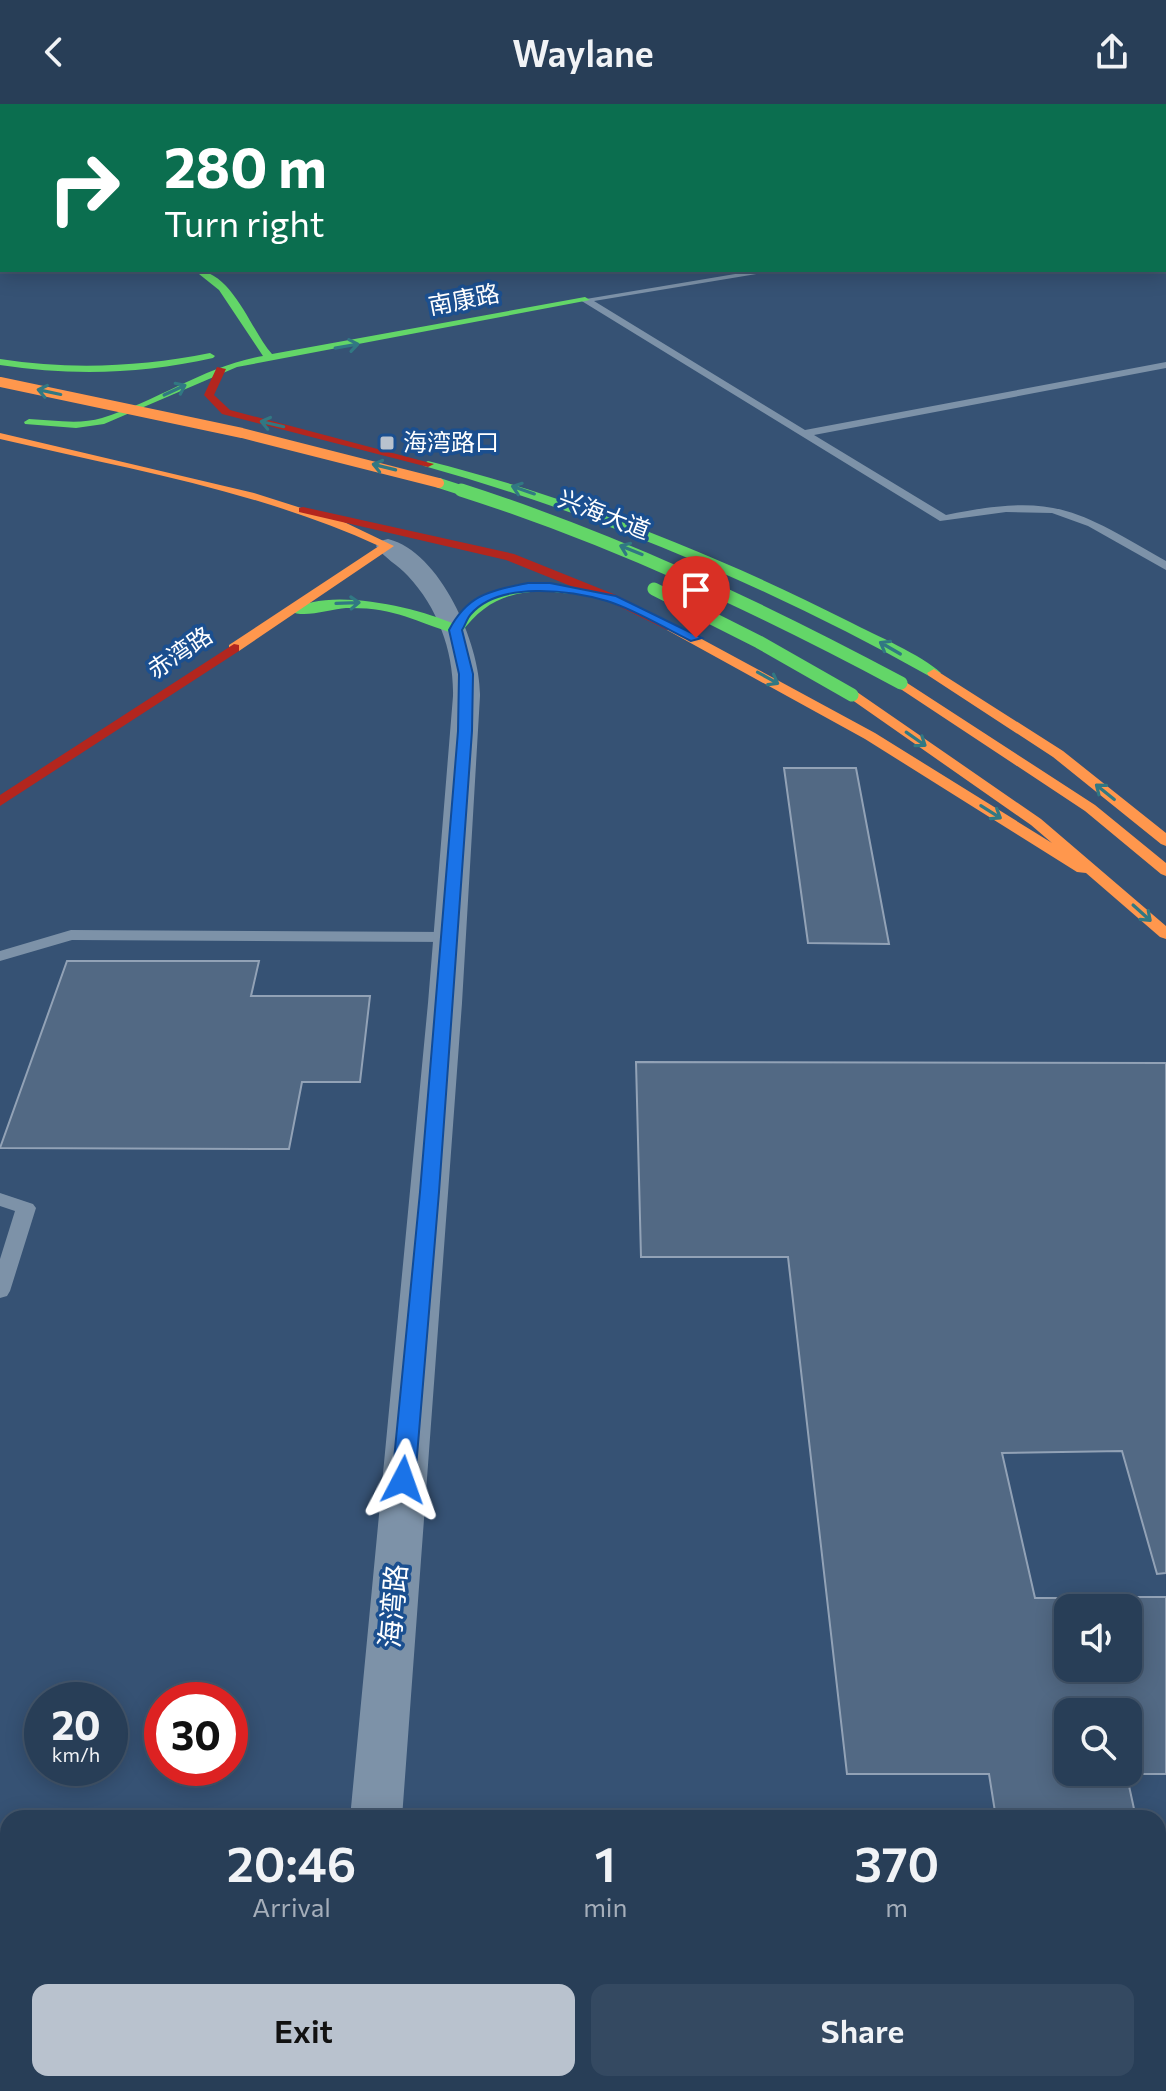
<!DOCTYPE html>
<meta charset="utf-8">
<style>
:root{--surface:#283e57;--page:#344961;--text:#f1f3f6;--muted:#a5aeba;--line:#44576d;--accent:#b9c2ce}
body{margin:0;font-family:Commissioner,"Noto Sans SC",sans-serif;background:var(--page);color:var(--text);height:100vh;display:flex;flex-direction:column;font-size:30px;white-space:nowrap}
*{box-sizing:border-box;margin:0}
p{font-size:26px;color:var(--muted)}
.icon{flex:none;width:44px;height:44px;fill:none;stroke:currentColor;stroke-width:2;stroke-linecap:round;stroke-linejoin:round}
.map{position:relative;flex:1;overflow:hidden}
.side{position:absolute;left:0px;top:1706px;width:1166px;height:282px;display:flex;flex-direction:column;background:var(--surface);border-radius:24px 24px 0 0;box-shadow:0 4px 20px #0003,0 0 0 2px var(--line)}
.side>*{flex:none}
.guide{position:absolute;left:0px;top:0px;width:1166px;height:168px;box-shadow:0 4px 20px #0003,0 0 0 2px var(--line);background:#0b6e4f;color:#fff;overflow:hidden}
.controls{position:absolute;left:1054px;top:1490px;display:grid;gap:16px}
.controls a{display:grid;place-items:center;width:88px;height:88px;border-radius:16px;background:var(--surface);box-shadow:0 4px 20px #0003,0 0 0 2px var(--line);font-size:40px}
.speed{position:absolute;left:24px;top:1578px;display:flex;gap:16px;font-size:40px;font-weight:700;text-align:center}
.speed>*{display:grid;place-content:center;width:104px;height:104px;border-radius:50%;background:var(--surface);box-shadow:0 4px 20px #0003,0 0 0 2px var(--line);line-height:1}
.speed small{font-size:20px;font-weight:400}
.speed .limit{border:12px solid #d22;background:#fff;color:#111}
.pin{position:absolute;display:grid;place-items:center;width:68px;height:68px;color:#fff;margin:-82px -34px;border-radius:50% 50% 50% 0;rotate:-45deg;box-shadow:0 0 8px #0007}
.pin .icon{rotate:45deg}
.me{position:absolute;width:88px;margin:-44px;rotate:4deg;stroke-linejoin:round;filter:drop-shadow(0 0 6px #0008)}
.turn{display:flex;align-items:center;gap:28px;height:168px;padding:0 32px;font-size:36px}
.turn .icon{width:104px;height:104px;stroke-width:2.5}
.turn b{display:block;font-size:56px;line-height:68px}
.eta{display:flex;justify-content:space-evenly;align-items:center;height:136px;text-align:center}
.eta b{font-size:48px;font-weight:600;line-height:56px}
.button{display:flex;gap:16px;margin-top:auto;padding:16px 32px}
.button a{flex:1;height:92px;border-radius:16px;background:var(--accent);color:#111;font-size:32px;font-weight:600;line-height:92px;text-align:center}
.button a+a{background:var(--page);color:var(--text)}
header{display:flex;justify-content:space-between;align-items:center;height:104px;padding:0 32px;background:var(--surface);font-size:36px;font-weight:600}
.map>svg:first-child{display:block}
.building{fill:#526984;stroke:#92a2b6;stroke-width:2}
.lines{fill:none;stroke-linecap:round;stroke-linejoin:round}
.lane{fill:#7d92a8;fill-rule:evenodd}
.street{fill:#7d92a8;fill-rule:evenodd}
.fast{fill:#63d668;fill-rule:evenodd}
.slow{fill:#ff974d;fill-rule:evenodd}
.jam{fill:#b3261e;fill-rule:evenodd}
.fast-bridge-far1{stroke:#63d668;stroke-width:10}
.fast-bridge{stroke:#63d668;stroke-width:13}
.slow-bridge{stroke:#ff974d;stroke-width:10}
.oneway{stroke:#317883}
.route{fill:#1a73e8;stroke:#114b97;stroke-width:2}
.poi-dot{fill:#b9c2ce;stroke:#1b4f8f;stroke-width:3}
.labels{text-anchor:middle;stroke-width:7;stroke-linejoin:round;paint-order:stroke}
.far-street-label{font-size:24px;fill:#fff;stroke:#1b4f8f}
.far-poi-label{font-size:24px;fill:#fff;stroke:#1b4f8f;text-anchor:start}
.street-label{font-size:28px;fill:#fff;stroke:#1b4f8f}
</style>
<header><svg class="icon" aria-label="back" viewBox="0 0 24 24"><path d="M15 5l-7 7 7 7"/></svg>Waylane<svg class="icon" aria-label="share" viewBox="0 0 24 24"><path d="M12 15V3M7 8l5-5 5 5M5 13v7h14v-7"/></svg></header>
<div class="map">
<svg width="1166" height="1987" viewBox="0 0 1166 1987">
<rect width="100%" height="100%" fill="#365274"/>
<!-- building -->
<path class="building" d="M 784,664 L 856,664 L 889,840 L 808,839 Z
M 67,857 L 259,857 L 251,892 L 370,892 L 360,978 L 302,978 L 289,1045 L 0,1044 Z
M 636,958 L 1166,959 L 1166,1469 L 1157,1470 L 1122,1347 L 1002,1349 L 1035,1494 L 1068,1494 L 1068,1564 L 1128,1564 L 1128,1493 L 1166,1493 L 1166,1670 L 1128,1670 L 1128,1608 L 1068,1608 L 1068,1668 L 1126,1668 L 1136,1714 L 996,1714 L 989,1670 L 847,1670 L 788,1153 L 641,1153 Z"/>
<g class="lines">
<!-- lane -->
<path class="lane" d="M 1164,102 L 1166,102 L 1166,106 L 1164,106 Z
M 759,166 L 780,166 L 594,197 L 805,326 L 1166,258 L 1166,264 L 814,331 L 946,411 C 1054,389 1074,404 1166,457 L 1166,466 L 1088,422 L 1052,409 L 1006,408 L 940,417 L 580,196 Z
M 71,826 L 449,828 L 457,833 L 449,838 L 72,836 L 0,857 L 0,847 Z
M 0,1089 L 33,1100 L 36,1104 L 10,1187 L 7,1192 L 0,1194 L 0,1155 L 15,1107 L 0,1102 Z"/>
<!-- street -->
<path class="street" d="M 388,435 C 441,448 481,542 480,592 L 462,899 L 402,1714 L 350,1714 L 428,899 L 453,592 C 454,548 438,504 408,472 C 398,461 384,454 376,442 L 380,437 Z
M 326,1980 L 384,1980 L 383,1987 L 325,1987 Z"/>
<!-- fast -->
<path class="fast" d="M 0,131 L 2,131 L 2,137 L 0,137 Z
M 194,166 C 232,166 250,225 272,250 L 585,193 L 590,196 L 237,263 L 104,320 L 76,324 L 25,320 L 24,318 L 29,315 C 53,316 79,321 102,314 C 158,297 205,262 263,252 L 219,186 Z
M 210,249 L 215,252 L 213,254 C 142,270 72,272 0,261 L 0,255 C 71,266 139,263 210,249 Z
M 428,357 C 574,394 716,450 850,518 C 875,531 922,551 941,569 L 934,573 L 929,572 C 768,482 602,412 424,362 L 422,360 Z
M 521,480 L 554,480 L 578,486 C 571,491 564,489 554,488 C 513,485 485,496 461,529 L 456,530 C 413,517 395,503 346,504 C 331,505 302,515 291,507 C 325,482 417,503 454,520 C 472,496 492,486 521,480 Z"/>
<!-- slow -->
<path class="slow" d="M 0,329 L 254,389 L 342,417 L 394,442 L 239,547 L 229,547 L 229,541 L 379,442 C 260,387 127,365 0,335 Z
M 672,519 L 875,629 L 1052,739 L 1031,721 L 845,591 L 852,587 L 857,588 L 1041,715 L 1166,822 L 1166,835 L 1160,833 L 1086,769 L 1077,768 L 865,635 L 667,526 L 666,523 Z
M 934,565 L 1063,647 L 1166,729 L 1166,742 L 1161,740 L 1053,653 L 929,572 L 927,569 Z
M 901,575 L 1095,701 L 1166,759 L 1166,772 L 1161,770 L 1085,707 L 896,582 L 896,576 Z"/>
<!-- jam -->
<path class="jam" d="M 217,263 L 226,265 L 214,291 L 230,306 L 434,360 L 428,363 L 222,310 L 204,291 Z
M 303,403 L 514,450 L 616,491 L 678,523 L 667,526 L 608,497 L 506,456 L 299,408 L 299,404 Z
M 234,540 L 239,541 L 239,547 L 0,702 L 0,691 Z"/>
<!-- fast-bridge-far1 -->
<path class="fast-bridge-far1" d="M 439,379 L 467,388"/>
<!-- fast-bridge -->
<path class="fast-bridge" d="M 461,386 C 614,435 759,503 901,579
M 654,485 L 759,538 L 852,591"/>
<!-- slow-bridge -->
<path class="slow-bridge" d="M 0,278 L 242,329 L 439,379"/>
</g>
<!-- one-way arrows -->
<defs><path id="oneway-shaft" d="M-6 0H5M1.5-3L5.5 0L1.5 3" fill="none" stroke-width="1.6" stroke-linecap="round" stroke-linejoin="round" transform="scale(2)"/></defs>
<g class="oneway">
<use href="#oneway-shaft" transform="translate(347 242) rotate(-10)"/>
<use href="#oneway-shaft" transform="translate(175 286) rotate(-25)"/>
<use href="#oneway-shaft" transform="translate(49 288) rotate(-168)"/>
<use href="#oneway-shaft" transform="translate(272 320) rotate(-167)"/>
<use href="#oneway-shaft" transform="translate(384 363) rotate(-166)"/>
<use href="#oneway-shaft" transform="translate(523 386) rotate(-161)"/>
<use href="#oneway-shaft" transform="translate(631 446) rotate(-158)"/>
<use href="#oneway-shaft" transform="translate(348 499) rotate(-2)"/>
<use href="#oneway-shaft" transform="translate(890 544) rotate(-150)"/>
<use href="#oneway-shaft" transform="translate(768 574) rotate(29)"/>
<use href="#oneway-shaft" transform="translate(916 635) rotate(35)"/>
<use href="#oneway-shaft" transform="translate(1105 688) rotate(-141)"/>
<use href="#oneway-shaft" transform="translate(991 708) rotate(32)"/>
<use href="#oneway-shaft" transform="translate(1142 809) rotate(42)"/>
</g>
<!-- route -->
<path class="route" d="M 528,479 L 550,479 L 616,492 L 702,534 L 691,537 C 664,524 636,506 607,497 C 570,486 500,477 471,510 C 467,514 465,522 462,526 L 473,570 L 472,627 L 439,1088 L 415,1376 L 411,1382 L 403,1384 L 395,1382 L 392,1376 L 420,1088 L 458,627 L 459,570 L 449,526 C 468,490 490,487 528,479 Z"/>
<!-- markers -->
<rect class="poi-dot" x="379" y="331" width="16" height="16" rx="4"/>
<g class="labels">
<!-- far-street labels -->
<g class="far-street-label">
<text transform="translate(464 196) rotate(-11)" y="8">南康路</text>
<text transform="translate(604 411) rotate(21)" y="8">兴海大道</text>
<text transform="translate(180 549) rotate(-34)" y="8">赤湾路</text>
</g>
<!-- far-poi labels -->
<g class="far-poi-label">
<text x="403" y="347">海湾路口</text>
</g>
<!-- street labels -->
<g class="street-label">
<text transform="translate(393 1502) rotate(-85)" y="10">海湾路</text>
</g>
</g>
</svg>
<div class="controls">
<a><svg class="icon" aria-label="sound" viewBox="0 0 24 24"><path d="M4 9h4l5-4v14l-5-4H4zM17 9q2 3 0 6"/></svg></a>
<a><svg class="icon" aria-label="search" viewBox="0 0 24 24"><circle cx="10" cy="10" r="6"/><path d="M15 15l6 6"/></svg></a>
</div>
<div class="speed"><div>20<small>km/h</small></div><div class="limit">30</div></div>
<div class="pin" style="left:696px;top:534px;background:#d93025"><svg class="icon" aria-label="arrive" viewBox="0 0 24 24"><path d="M6 21V4h12l-3 4 3 4H6"/></svg></div>
<svg class="me" style="left:403px;top:1376px" viewBox="-20 -20 40 40"><path d="M0-17L14 15 0 8-14 15z" fill="#1a73e8" stroke="#fff" stroke-width="4"/></svg>
<div class="guide">
<div class="turn"><svg class="icon" aria-label="right" viewBox="0 0 24 24"><path d="M7 20v-9h11M14 6l5 5-5 5"/></svg><div><b>280 m</b>Turn right</div></div>
</div>
<section class="side">
<div class="eta">
<div><b>20:46</b><p>Arrival</p></div>
<div><b>1</b><p>min</p></div>
<div><b>370</b><p>m</p></div>
</div>
<div class="button"><a>Exit</a><a>Share</a></div>
</section>
</div>
